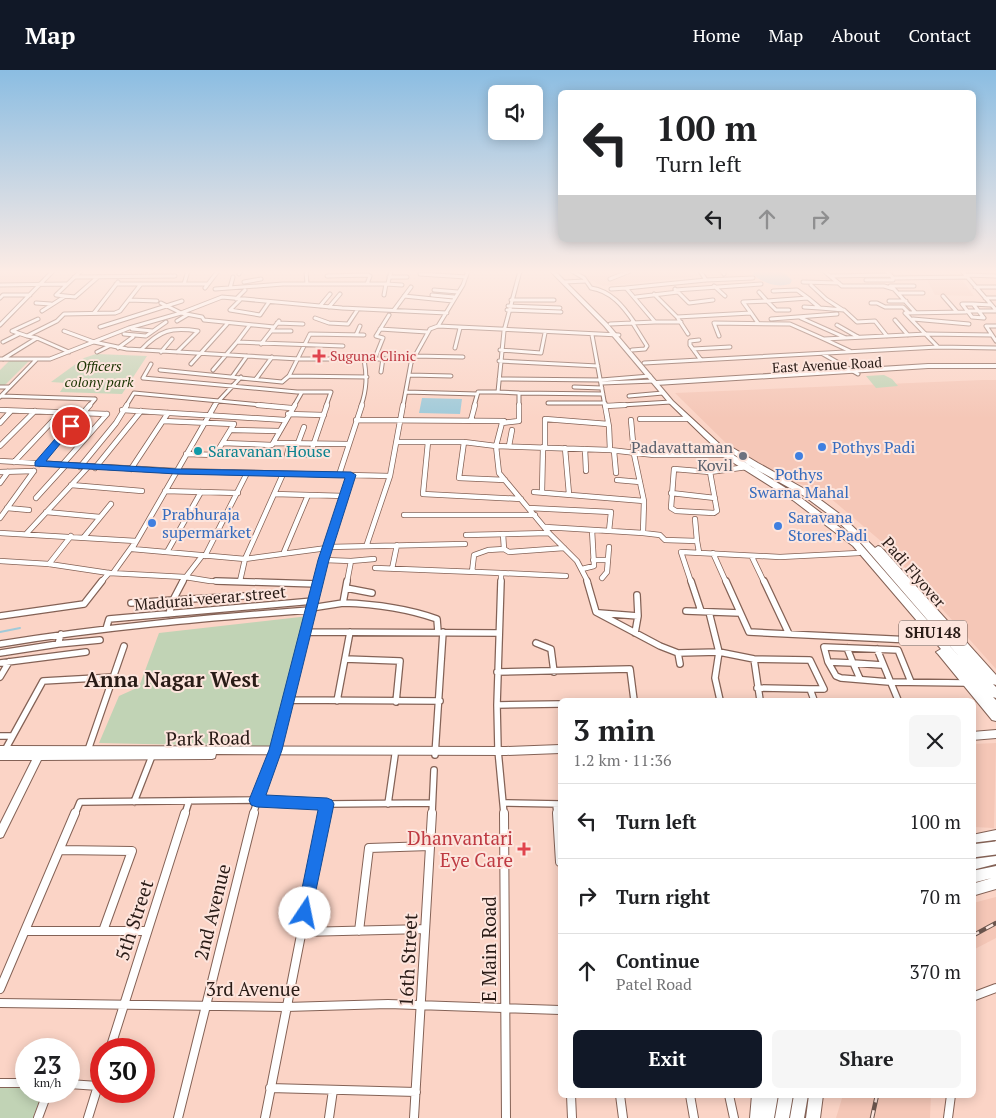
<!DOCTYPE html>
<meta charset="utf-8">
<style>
:root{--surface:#fff;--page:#f6f6f6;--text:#202124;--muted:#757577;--line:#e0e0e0;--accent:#111827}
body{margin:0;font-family:"PT Serif",serif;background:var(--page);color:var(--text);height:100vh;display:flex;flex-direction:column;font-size:19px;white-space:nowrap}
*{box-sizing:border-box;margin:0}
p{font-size:16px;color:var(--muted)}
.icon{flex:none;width:28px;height:28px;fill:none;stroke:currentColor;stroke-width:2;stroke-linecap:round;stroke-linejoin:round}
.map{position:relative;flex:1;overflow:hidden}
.details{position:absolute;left:558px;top:628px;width:418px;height:400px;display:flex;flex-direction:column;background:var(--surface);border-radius:8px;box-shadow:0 2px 12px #0003}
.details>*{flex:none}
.guide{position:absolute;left:558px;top:20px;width:418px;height:152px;border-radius:8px;box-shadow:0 2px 12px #0003;background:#fff;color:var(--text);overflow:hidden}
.fabs{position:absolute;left:488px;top:15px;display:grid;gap:10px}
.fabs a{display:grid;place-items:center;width:55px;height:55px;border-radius:8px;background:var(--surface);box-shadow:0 2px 12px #0003;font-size:25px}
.speed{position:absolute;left:15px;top:968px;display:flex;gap:10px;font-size:25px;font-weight:700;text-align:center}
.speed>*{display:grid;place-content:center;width:65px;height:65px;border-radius:50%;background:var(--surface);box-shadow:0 2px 12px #0003;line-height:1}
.speed small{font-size:12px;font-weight:400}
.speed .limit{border:8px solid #d22;background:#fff;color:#111}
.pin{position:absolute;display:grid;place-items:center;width:42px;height:42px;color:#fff;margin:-21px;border:2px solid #fff;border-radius:50%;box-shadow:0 1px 5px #0007}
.me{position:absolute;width:55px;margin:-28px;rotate:11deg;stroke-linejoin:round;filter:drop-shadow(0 0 4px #0008)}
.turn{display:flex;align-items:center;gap:18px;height:105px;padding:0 15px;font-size:22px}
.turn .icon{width:65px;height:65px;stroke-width:2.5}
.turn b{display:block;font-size:35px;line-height:42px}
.lanes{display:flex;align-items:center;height:48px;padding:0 15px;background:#0003;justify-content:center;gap:25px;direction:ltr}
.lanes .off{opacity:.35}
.round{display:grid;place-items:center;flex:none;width:52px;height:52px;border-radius:8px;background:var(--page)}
.headline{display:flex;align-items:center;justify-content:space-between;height:85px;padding:0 15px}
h1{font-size:30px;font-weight:600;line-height:38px}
.primary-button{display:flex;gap:10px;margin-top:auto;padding:10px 15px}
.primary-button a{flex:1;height:58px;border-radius:8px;background:var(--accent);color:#fff;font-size:20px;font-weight:600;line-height:58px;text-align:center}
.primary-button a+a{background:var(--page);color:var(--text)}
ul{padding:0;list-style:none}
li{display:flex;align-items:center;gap:15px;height:75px;padding:0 15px;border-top:1px solid var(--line)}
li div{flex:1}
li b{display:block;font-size:19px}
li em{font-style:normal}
header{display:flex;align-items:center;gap:30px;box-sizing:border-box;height:70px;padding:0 25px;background:var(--accent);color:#fff}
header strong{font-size:24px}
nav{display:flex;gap:28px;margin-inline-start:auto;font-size:18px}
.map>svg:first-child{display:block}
.built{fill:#f5c7b7}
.green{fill:#c1d3b5}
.water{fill:#a0cad9}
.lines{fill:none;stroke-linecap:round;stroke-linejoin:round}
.stream{stroke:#a0cad9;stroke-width:2}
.street-far3-casing{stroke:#846256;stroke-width:5}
.street-far2-casing{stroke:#846256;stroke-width:6}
.street-far1-casing{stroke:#846256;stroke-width:8}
.street-casing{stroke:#846256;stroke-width:10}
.secondary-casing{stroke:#846256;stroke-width:2}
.primary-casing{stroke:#846256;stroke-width:2}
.street-far3{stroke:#fff;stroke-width:3}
.street-far2{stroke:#fff;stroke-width:4.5}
.street-far1{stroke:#fff;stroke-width:5.5}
.street{stroke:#fff;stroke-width:8}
.secondary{fill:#fff;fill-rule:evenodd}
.primary{fill:#fff;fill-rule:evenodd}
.rail-casing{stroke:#6c564e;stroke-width:4.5}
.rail{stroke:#fde5dd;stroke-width:2.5;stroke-dasharray:8;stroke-linecap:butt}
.primary-bridge-casing{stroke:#846256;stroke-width:16;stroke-linecap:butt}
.primary-bridge{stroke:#fff;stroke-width:13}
.route{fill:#1a73e8;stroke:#114b97}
.health-dot{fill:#e0444e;stroke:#fde5dd;stroke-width:2}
.shop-dot{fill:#3f7fe0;stroke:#fde5dd;stroke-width:2}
.culture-dot{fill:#0f9aa8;stroke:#fde5dd;stroke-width:2}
.worship-dot{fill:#6b7280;stroke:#fde5dd;stroke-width:2}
.labels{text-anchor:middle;stroke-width:4;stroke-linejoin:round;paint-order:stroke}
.far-health-label{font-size:14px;fill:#be3a42;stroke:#fde5dd;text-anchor:start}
.far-street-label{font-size:14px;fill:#291b16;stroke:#fde5dd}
.far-park-label{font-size:14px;font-style:italic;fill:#1a3301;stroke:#fde5dd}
.shield{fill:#fde5dd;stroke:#695852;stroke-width:1}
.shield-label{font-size:15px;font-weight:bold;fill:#291b16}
.worship-label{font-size:16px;fill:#5b616d;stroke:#fde5dd;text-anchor:end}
.shop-label{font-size:16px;fill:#366cbe;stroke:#fde5dd;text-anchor:start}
.culture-label{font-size:16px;fill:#0d838f;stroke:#fde5dd;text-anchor:start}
.street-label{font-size:16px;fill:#291b16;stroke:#fde5dd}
.near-street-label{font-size:19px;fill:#291b16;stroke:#fde5dd}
.near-health-label{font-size:19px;fill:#be3a42;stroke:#fde5dd;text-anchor:end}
.district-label{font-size:21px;font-weight:bold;fill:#291b16;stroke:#fde5dd}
</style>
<header>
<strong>Map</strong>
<nav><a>Home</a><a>Map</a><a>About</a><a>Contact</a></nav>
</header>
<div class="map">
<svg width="996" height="1048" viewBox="0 0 996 1048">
<rect width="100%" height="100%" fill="#fbd4c6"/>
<!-- built -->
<path class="built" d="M 2,201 L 52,201 L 39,214 L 0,214 L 0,203 Z
M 571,201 L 689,201 L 693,207 L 603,216 Z
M 941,207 L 961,208 L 974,226 L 935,225 L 927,210 Z
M 982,310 L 996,310 L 996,599 L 882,472 L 822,421 L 794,412 L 733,380 L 675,323 Z
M 996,673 L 994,758 L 973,757 L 973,674 Z
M 996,827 L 996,868 L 973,880 L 973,833 Z
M 843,1025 L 931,1025 L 930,1048 L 836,1048 Z"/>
<!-- green -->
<path class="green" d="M 96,284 L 147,286 L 122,324 L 60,322 L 66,313 L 51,312 L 84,288 Z
M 11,289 L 30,290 L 4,316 L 0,316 L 0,300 Z
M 884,305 L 892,309 L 898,316 L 876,318 L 866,306 Z
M 309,546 L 295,629 L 274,677 L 99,673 L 119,626 L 139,617 L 159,563 Z
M 0,1016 L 26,1016 L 26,1021 L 43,1021 L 33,1048 L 0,1048 Z"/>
<!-- water -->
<path class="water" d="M 757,201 L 782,201 L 792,210 L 790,214 C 775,218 764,213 752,204 Z
M 422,328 L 462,329 L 460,344 L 419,343 Z"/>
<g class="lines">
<!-- stream -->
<path class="stream" d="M 0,562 L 20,558"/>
<defs>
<path id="street-far3" d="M 81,201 L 56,225 L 75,227 L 98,207
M 306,201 L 307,214
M 572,201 L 584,208 L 591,218 C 611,221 623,236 634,252
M 700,201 L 706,210
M 722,201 L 724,204
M 824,201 L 842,216 L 884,216 L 894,219 L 915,242
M 887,201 L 893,208 L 966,207
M 962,201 L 996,240
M 239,204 L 240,201
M 420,204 L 466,207
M 965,205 L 996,206
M 327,206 L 368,205 L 370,206 L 367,214
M 831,206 L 890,205
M 74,207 L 175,206
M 389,207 L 407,207
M 610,209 L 630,201
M 866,210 L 893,210 L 893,208
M 244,212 L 261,209
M 565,212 L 585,211
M 803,212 L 839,213
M 116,214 L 208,214
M 184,214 L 188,201
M 0,215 L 66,214
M 811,215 L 826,229 L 843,240
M 714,216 L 725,226
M 890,216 L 914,216
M 975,217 L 996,217
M 205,218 L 218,201
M 230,218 L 233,207
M 215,219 L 283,214 L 386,214 L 388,213 L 391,201
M 611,219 L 626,218
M 675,219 L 689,233 L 713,230
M 434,220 L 458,222
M 675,220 L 761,214
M 773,221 L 797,220 L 808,228
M 759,222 L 767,231 L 808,228 L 820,238 L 804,237
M 899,223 L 923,223
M 654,224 L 677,247 L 688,264
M 384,225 L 386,214 L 402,215
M 432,225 L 454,227
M 404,226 L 453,231
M 943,226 L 957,242
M 636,227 L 678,222
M 0,228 L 3,225 L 30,225
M 985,228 L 996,228
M 236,229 L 245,220
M 129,230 L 157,231
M 240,230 L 230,240 L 260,245 L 269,232
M 511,230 L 554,230
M 889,231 L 906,231
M 36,233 L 51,234
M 161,233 L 181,243 L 202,247 L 204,250 L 274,257
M 871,233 L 877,233 L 885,237 L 903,237 L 909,243
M 962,234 L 973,234 L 984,248 L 972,247 Z
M 973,234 L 991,235
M 320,236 L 330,224
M 508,236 L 560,238
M 329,237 L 340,224
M 820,238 L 844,240 L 857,252 L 875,251 L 887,266
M 394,240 L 411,217
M 507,240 L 561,242
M 42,241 L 64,227
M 967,241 L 996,241
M 94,243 L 118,212
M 751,243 L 743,232 L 767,231 L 776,240 L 789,240
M 677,247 L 751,243 L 758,253
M 315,248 L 329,253 L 348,254 L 358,239
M 801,248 L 846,268
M 771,249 L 837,244
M 913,249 L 969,254
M 895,250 L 908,265
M 177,251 L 187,245
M 632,252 L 647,276 L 645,279 L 632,280
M 655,252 L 681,252
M 277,253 L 303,254
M 610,254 L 655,252 L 626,218 L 706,210 L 753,208
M 0,255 L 53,201
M 837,255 L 858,267
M 249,256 L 237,272 L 343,276
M 438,256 L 463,215 L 468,201
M 100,257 L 182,231
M 132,259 L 153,261
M 380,259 L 427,262
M 64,261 L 94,272 L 127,279 L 299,289 L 413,289
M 271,261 L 291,261
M 124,264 L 146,266 L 166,252
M 356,265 L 360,256
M 592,265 L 605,336
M 992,265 L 986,256 L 996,256
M 27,266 L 12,261 L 38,249
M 719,266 L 714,253 L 790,254 L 824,269
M 37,268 L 69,282
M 699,270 L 690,271 L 690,275 L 701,290
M 3,272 L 19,264
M 261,274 L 279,251
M 938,277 L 905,243 L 966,242
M 118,278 L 133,267
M 455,278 L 460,258
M 693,279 L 730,277
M 141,280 C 160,260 171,257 198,261 L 177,282
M 500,280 L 541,283 L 545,263
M 850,281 L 824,269 L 927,264 L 992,265 L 996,271
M 97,282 L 109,276
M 161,282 L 172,269
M 823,284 L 858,304
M 414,286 L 463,287
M 375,288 L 383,268 L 376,266 L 389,245
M 0,289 L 50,289 L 129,258 L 181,243 L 222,227 L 342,238 L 447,243
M 3,289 L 37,268 L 27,266 L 57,251 L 64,244 L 115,243 L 120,241 L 141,214
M 499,291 L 598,296
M 644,293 L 938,277 L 996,278
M 151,294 L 143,308 L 297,322 L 331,322 L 326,336
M 191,294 L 227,254
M 160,300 L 282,312 L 289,306 L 310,264 L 364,265
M 213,300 L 237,272
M 381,302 L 383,288
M 409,305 L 451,306
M 289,306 L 367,307
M 232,307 L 247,286
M 256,309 L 272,287
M 499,309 L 601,310 L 650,306
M 602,313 L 654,311
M 0,317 L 9,317
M 574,317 L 602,318
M 406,322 L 477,324
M 519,323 L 603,324
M 1,326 L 95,329
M 629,326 L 663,323
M 0,327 L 36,290
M 548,333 L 605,333
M 89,336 L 95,329
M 126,336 L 134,323 L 271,336
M 214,336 L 241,307
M 294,336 L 302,322
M 361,336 C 367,319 367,306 364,289
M 403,336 L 411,293 L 430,259 L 438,256 L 619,265
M 474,336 L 478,322 L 498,322
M 519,336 L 519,323 L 498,322 L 504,261 L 520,201
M 605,336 L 671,332"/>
<path id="street-far2" d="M 258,335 L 291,338
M 519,335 L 519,351 L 502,353 L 496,376 L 499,403 L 549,463 L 577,491 L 588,512
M 605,335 L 609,357 L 610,380
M 605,336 L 625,335
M 0,340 L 107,344
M 122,340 L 285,350
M 83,343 L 90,335
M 288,344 L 324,345
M 640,349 L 687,349
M 356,350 L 504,351
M 471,350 L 475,335
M 631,350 L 634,384 L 644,431 L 643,463
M 163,351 L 234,354 L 215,385 L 186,384
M 0,353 L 11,341
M 232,360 L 280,361
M 397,372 L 464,372 L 496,376 L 610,380 L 654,385 L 728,385
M 428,372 L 423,424 L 521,429
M 464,372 L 459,408 L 505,410
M 223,373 L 272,375 L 295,335
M 274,373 L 348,374
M 290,373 L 287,385 L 310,385 L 327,335
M 298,373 L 304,357
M 0,376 L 35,341
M 509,376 L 512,360
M 545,377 L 545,349 L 608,354
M 565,378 L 569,424
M 585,379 L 586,401
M 614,381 L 616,403
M 0,391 L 177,401 L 390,406
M 14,392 L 61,342
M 39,394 L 80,343
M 62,395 L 107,344
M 80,397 L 116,353 L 127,335
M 95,398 L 141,341
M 131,399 L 168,343
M 674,399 L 710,402 L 717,441 L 714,443 L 676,441 L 671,438 Z
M 0,402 L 34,401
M 710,402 L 747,397
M 339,405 L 362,335
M 617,410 L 640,412
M 0,413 L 8,402
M 71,415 L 142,421
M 165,421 L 238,423
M 534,422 L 644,431
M 542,422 L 543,377
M 671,423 L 715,428
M 274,424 L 345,426
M 36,428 L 65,396
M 7,438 L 29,440
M 529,438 L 611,442 L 609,461
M 46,442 L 100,447
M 404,445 L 535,445
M 0,448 L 34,401
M 695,449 L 697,471
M 545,457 L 643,463 L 660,465 L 665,470 L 697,471 L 699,482
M 0,463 L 136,471 L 113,503
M 27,463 L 88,397
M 503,464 L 504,479 L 509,482 L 564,478
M 466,465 L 549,463
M 84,467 L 111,434
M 367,474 L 390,406 L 403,335
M 132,479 L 245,489 L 327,478 L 351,405
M 132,479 L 215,335
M 167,482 L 201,422
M 284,482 L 308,425
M 713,483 L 726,512
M 205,486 L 247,403
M 752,487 L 764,512
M 324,490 L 351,491 L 374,489
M 593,490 L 608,490
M 0,491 L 49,494 L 109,503 L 185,507 L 210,511 L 261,512
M 49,494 L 71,466
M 375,498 L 501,503 L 501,512
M 392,499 L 397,475
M 582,499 L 594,496 L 592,460
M 472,502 L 474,485 L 488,480 L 504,479
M 501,503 L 566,506
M 602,508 L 607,502 L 609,477
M 240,511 L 245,489 L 283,404
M 101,512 L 109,503
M 182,512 L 202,486
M 318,512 L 328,477 L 465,474
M 347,512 L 351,491
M 691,512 L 681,482 L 780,487 L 859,483"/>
<path id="street-far1" d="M 216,511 L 318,514
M 501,511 L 497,635 L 498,680 L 504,744
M 587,511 L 596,542 L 660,576 L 678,583 L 719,582 L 754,589 L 810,590 L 824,619 L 810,619 L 814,630
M 691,511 L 701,541
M 726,511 L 749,562 L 932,571
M 764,511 L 789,564
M 346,518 L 372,523
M 131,533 L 173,530 L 183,511
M 343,533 C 375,534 406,538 437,549 L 438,562
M 311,538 L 343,533 L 347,511
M 686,541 L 740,543
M 709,542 L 719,582 L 715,608 L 720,630
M 599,543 L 638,546
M 169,544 L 173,530 L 243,526
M 0,546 L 84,534 L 102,511
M 106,559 L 109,549 L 313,531
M 304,562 L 498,563
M 635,563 L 638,546 L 637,525
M 536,573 L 551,579 L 554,602
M 0,574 C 103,557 206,548 310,540
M 58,574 L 100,570
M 847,578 L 853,593 L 882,595
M 877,579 L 898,630
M 0,583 L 58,574 L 61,564
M 678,583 L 680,594
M 345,589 L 400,591 L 396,632
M 754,589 L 760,630
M 828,592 L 824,577 L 898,580 L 911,612
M 0,593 L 86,582
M 497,602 L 630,599 L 634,630
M 0,607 L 9,592
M 860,609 L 853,593 L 828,592 L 836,606 L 841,608 L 889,612 L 966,613
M 757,618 L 810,619
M 287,630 L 440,631
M 337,631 L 350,562
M 497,635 L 560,634
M 0,666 L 12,666
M 5,680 L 43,611 L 114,607
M 88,680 L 124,576
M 435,685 L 443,562
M 134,732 L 152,686
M 503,733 L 560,734
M 388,734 L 395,685
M 556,734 L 557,744
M 75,744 L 80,732 L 257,730 L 327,734 L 432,733
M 185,744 L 189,731
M 253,744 L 275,680 L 318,511
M 325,744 L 327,734
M 432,744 L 434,700"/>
<path id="street" d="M 504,743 L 506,1048
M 557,743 L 560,792
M 60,780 L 132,781 L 103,861
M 25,861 L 147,861
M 359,861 L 369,778 L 430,776
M 301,862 L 425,859
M 0,919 L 75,743
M 972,927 L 996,918
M 0,933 L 286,937 L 388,934 L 560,940
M 110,979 L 185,743
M 0,1013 L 26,1013
M 69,1014 L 98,1016
M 270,1018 L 416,1022
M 571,1025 L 572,1048
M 620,1025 L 623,1048
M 690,1025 L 694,1048
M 729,1025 L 734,1048
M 38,1048 L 48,1021
M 88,1048 L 101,1006
M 178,1048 L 254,743
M 265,1048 L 325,743
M 329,1048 L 333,1020
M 414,1048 L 432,743
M 948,1048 L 951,1025"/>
<path id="secondary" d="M 928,294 L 996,294 L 996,298 L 928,298 L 656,315 L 653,313 L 656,311 Z
M 996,660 L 996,668 L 972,670 L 972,662 Z
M 560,675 L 560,683 L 506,685 L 216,684 L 215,688 L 212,689 L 41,690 L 3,767 L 0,768 L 0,754 L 32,690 L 0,690 L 0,676 L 506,677 Z"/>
<path id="primary" d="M 550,201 L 555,201 L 608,254 L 673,331 L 723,377 L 724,375 L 728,375 L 758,393 L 810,422 L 841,445 L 875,478 L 878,476 L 881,477 L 996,605 L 996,615 L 993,614 L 996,617 L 996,628 L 993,627 L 996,630 L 996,651 L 992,650 L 938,584 L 936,582 L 941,579 L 853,476 L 794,431 L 729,390 L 704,367 L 669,333 L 604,256 ZM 725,378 L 752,397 L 804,426 L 835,449 L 862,474 L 962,590 L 859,472 L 800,427 L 735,386 Z
M 996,760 L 996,770 L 972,775 L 972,765 Z
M 996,784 L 996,794 L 972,800 L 972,789 Z
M 996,796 L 996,819 L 972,826 L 972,814 L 992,808 L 972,813 L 972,801 Z
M 752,1025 L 778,1025 L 774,1048 L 750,1048 Z
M 779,1025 L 793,1025 L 789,1048 L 775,1048 Z
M 794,1025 L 808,1025 L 804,1048 L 790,1048 Z
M 809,1025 L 823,1025 L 820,1048 L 806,1048 Z"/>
</defs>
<!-- street-far3 casing -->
<use href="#street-far3" class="street-far3-casing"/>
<!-- street-far2 casing -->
<use href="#street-far2" class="street-far2-casing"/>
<!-- street-far1 casing -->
<use href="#street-far1" class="street-far1-casing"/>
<!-- street casing -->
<use href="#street" class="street-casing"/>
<!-- secondary casing -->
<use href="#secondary" class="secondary-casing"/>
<!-- primary casing -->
<use href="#primary" class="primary-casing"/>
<!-- street-far3 -->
<use href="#street-far3" class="street-far3"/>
<!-- street-far2 -->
<use href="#street-far2" class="street-far2"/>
<!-- street-far1 -->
<use href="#street-far1" class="street-far1"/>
<!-- street -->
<use href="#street" class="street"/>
<!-- secondary -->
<use href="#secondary" class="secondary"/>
<!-- primary -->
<use href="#primary" class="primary"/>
<defs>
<path id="rail" d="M 972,866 L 996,853
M 872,1048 L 877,1025"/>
</defs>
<!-- rail casing -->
<use href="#rail" class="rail-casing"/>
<!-- rail -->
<use href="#rail" class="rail"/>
<defs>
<path id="primary-bridge" d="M 972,781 L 996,778"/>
</defs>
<!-- primary-bridge casing -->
<use href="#primary-bridge" class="primary-bridge-casing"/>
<!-- primary-bridge -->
<use href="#primary-bridge" class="primary-bridge"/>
</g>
<!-- sky -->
<linearGradient id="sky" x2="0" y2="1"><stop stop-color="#8bbde2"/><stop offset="0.58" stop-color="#fdece5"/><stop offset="1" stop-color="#fdece5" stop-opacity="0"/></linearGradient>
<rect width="996" height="348" fill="url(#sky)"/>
<!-- route -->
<path class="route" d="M 71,353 L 75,356 L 46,391 L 177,399 L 351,402 L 356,405 L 329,490 L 282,680 L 266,725 L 327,728 L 332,730 L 334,734 L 310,849 L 305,851 L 299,849 L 297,843 L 318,740 L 257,737 L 251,735 L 249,730 L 269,680 L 318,490 L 345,408 L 177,404 L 35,396 L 35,392 L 68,354 Z"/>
<!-- markers -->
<g class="health-dot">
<path d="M316.5 278.5h5v5h5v5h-5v5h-5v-5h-5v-5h5z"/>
<path d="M521.5 771.5h5v5h5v5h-5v5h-5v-5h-5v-5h5z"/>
</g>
<g class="shop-dot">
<circle cx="822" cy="377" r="5"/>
<circle cx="799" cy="386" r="5"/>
<circle cx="152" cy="453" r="5"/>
<circle cx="778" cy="456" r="5"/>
</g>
<circle class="culture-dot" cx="198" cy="381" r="5"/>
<circle class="worship-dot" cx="743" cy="386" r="5"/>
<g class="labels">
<!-- far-health labels -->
<g class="far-health-label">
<text x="330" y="291">Suguna Clinic</text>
</g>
<!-- far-street labels -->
<g class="far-street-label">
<text transform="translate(827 295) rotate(-3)" y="5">East Avenue Road</text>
</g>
<!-- far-park labels -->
<g class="far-park-label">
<text x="99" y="301">Officers<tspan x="99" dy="16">colony park</tspan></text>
</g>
<!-- shield labels -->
<rect class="shield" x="899" y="550.5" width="68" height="25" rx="4"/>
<g class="shield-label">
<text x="933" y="568">SHU148</text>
</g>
<!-- worship labels -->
<g class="worship-label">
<text x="733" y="383">Padavattaman<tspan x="733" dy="18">Kovil</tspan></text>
</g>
<!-- shop labels -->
<g class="shop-label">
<text x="832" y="383">Pothys Padi</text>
<text x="799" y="410" text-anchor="middle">Pothys<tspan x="799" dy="18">Swarna Mahal</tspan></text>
<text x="162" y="450">Prabhuraja<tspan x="162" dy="18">supermarket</tspan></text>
<text x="788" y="453">Saravana<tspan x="788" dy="18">Stores Padi</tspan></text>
</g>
<!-- culture labels -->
<g class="culture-label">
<text x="208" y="387">Saravanan House</text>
</g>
<!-- street labels -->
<g class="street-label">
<text transform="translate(914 502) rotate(49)" y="6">Padi Flyover</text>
<text transform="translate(210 528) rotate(-5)" y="6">Madurai veerar street</text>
</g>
<!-- near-street labels -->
<g class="near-street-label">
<text transform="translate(208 668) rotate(-1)" y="7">Park Road</text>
<text transform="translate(212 842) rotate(-76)" y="7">2nd Avenue</text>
<text transform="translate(134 850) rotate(-72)" y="7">5th Street</text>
<text transform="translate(489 879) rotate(-90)" y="7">E Main Road</text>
<text transform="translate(408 890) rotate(-87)" y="7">16th Street</text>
<text x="253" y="926">3rd Avenue</text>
</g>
<!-- near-health labels -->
<g class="near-health-label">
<text x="513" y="775">Dhanvantari<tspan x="513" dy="22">Eye Care</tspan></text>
</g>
<!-- district labels -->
<g class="district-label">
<text x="172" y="617">Anna Nagar West</text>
</g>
</g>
</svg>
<div class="fabs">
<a><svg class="icon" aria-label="sound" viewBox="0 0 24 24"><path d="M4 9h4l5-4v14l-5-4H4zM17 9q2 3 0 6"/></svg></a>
</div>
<div class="speed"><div>23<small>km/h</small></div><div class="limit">30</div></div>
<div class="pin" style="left:71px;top:356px;background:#d93025"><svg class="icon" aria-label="arrive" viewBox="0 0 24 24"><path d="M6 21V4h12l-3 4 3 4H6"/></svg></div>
<svg class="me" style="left:305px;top:843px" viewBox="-20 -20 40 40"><circle r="19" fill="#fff"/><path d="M0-13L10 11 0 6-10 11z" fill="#1a73e8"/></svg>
<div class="guide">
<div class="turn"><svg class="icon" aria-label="left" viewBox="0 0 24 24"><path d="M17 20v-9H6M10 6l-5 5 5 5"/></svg><div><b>100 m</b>Turn left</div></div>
<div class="lanes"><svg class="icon" aria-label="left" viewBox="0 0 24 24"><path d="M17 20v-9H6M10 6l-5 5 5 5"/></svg><svg class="icon off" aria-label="ahead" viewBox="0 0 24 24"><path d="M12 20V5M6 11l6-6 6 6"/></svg><svg class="icon off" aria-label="right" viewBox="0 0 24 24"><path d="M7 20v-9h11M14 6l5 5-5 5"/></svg></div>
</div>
<section class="details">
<div class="headline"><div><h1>3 min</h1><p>1.2 km · 11:36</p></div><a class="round"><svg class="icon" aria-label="close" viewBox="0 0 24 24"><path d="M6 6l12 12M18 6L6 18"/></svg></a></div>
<ul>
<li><svg class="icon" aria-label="left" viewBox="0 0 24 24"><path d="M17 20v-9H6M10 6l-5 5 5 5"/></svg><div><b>Turn left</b></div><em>100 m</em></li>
<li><svg class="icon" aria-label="right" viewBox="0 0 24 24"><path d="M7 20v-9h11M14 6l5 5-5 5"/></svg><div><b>Turn right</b></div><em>70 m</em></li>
<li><svg class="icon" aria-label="ahead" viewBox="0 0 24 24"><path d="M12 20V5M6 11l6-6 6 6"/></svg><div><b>Continue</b><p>Patel Road</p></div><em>370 m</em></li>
</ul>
<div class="primary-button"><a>Exit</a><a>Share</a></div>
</section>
</div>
